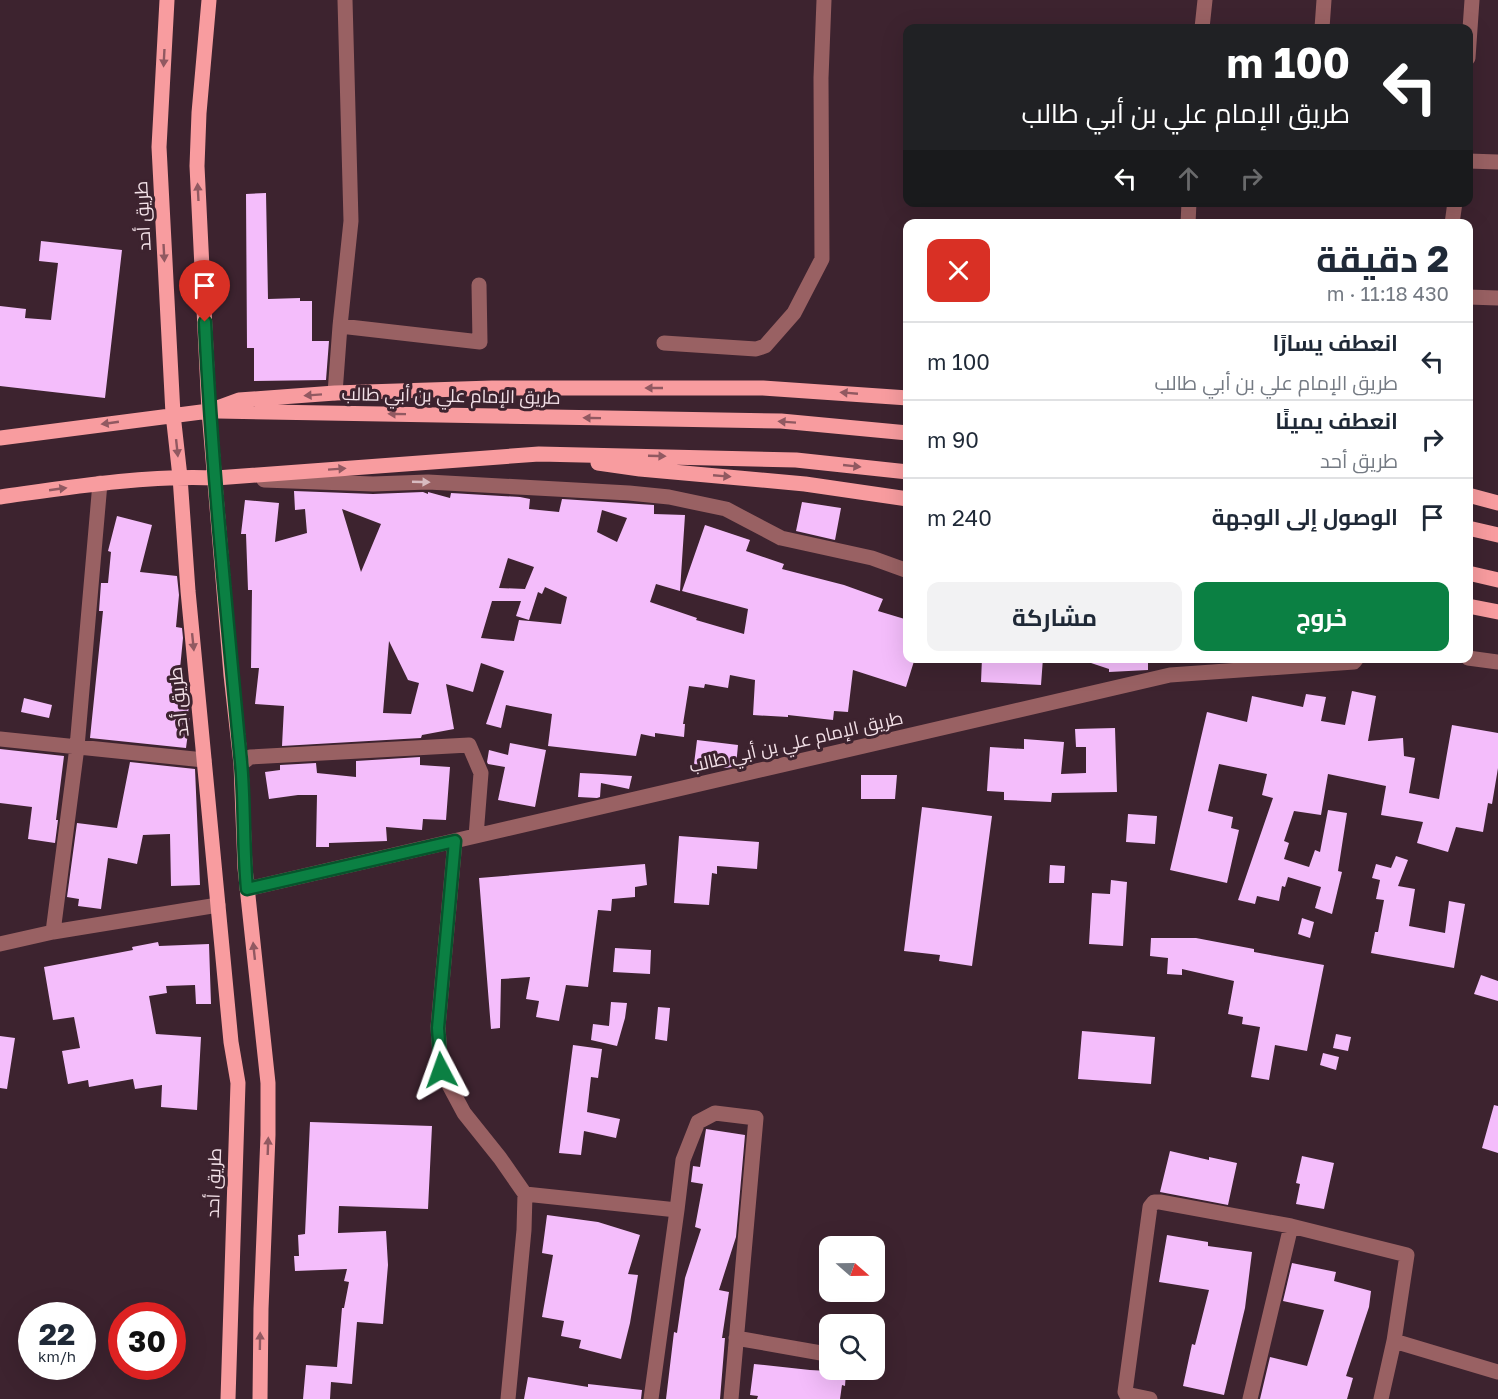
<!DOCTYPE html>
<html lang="ar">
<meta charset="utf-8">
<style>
:root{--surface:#fff;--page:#f2f2f3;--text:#1f2937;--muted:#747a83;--line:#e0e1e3;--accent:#0b8043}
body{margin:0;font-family:"Golos Text",Cairo,sans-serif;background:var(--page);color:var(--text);direction:rtl;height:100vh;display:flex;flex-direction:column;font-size:22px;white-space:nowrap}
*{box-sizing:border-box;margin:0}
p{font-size:20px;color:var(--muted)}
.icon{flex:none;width:33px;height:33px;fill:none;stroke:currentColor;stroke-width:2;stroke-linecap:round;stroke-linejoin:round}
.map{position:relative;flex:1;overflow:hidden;direction:ltr}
.drawer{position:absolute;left:903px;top:219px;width:570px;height:444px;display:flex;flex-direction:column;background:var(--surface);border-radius:12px;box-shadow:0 6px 24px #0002;direction:rtl}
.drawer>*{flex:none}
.hud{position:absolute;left:903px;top:24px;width:570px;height:183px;border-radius:12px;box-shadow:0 6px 24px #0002;direction:rtl;background:#202124;color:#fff;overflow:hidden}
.needle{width:39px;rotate:110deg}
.tools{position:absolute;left:819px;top:1236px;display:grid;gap:12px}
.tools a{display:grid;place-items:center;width:66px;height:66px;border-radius:12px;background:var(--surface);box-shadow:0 6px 24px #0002;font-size:30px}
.speed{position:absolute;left:18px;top:1302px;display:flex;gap:12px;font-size:30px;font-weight:700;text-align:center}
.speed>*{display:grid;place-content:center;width:78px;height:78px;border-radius:50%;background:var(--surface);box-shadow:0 6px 24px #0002;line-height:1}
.speed small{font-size:15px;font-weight:400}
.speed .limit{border:9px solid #d22;background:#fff;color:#111}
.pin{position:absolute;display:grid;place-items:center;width:51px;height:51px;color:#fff;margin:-62px -26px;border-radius:50% 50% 50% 0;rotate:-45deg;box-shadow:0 0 6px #0007}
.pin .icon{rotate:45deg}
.me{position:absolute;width:66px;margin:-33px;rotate:356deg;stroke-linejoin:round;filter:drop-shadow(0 0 4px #0008)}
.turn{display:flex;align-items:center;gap:21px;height:126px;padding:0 24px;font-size:27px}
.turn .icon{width:78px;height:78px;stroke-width:2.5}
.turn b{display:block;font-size:42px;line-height:51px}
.lanes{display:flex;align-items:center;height:57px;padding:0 24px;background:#0003;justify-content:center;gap:30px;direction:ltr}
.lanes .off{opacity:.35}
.round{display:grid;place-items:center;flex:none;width:63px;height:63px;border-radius:12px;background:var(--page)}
.headline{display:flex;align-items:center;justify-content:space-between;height:102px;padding:0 24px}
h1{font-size:36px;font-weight:700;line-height:45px}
.cta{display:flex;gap:12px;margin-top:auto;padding:12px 24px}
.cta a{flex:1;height:69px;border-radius:12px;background:var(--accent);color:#fff;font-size:24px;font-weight:700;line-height:69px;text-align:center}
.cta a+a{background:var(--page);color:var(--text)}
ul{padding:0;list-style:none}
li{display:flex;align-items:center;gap:18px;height:78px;padding:0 24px;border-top:2px solid var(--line)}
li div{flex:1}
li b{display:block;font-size:22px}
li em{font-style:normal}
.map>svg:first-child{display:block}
.building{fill:#f4bdfb;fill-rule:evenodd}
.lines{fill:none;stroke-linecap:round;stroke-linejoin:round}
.minor{stroke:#996163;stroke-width:15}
.major{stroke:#f89c9f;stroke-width:15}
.oneway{fill:#915961}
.oneway2{fill:#d8bbc0}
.route-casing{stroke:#07532c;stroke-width:15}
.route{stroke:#0b8043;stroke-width:10}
.labels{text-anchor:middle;stroke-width:6;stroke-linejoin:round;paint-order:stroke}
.street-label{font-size:18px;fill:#f3e1e8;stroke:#3d232f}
</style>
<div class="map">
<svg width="1498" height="1399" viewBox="0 0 1498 1399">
<rect width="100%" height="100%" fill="#3d232f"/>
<!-- building -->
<path class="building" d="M 266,193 L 268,299 L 300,298 L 300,301 L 312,301 L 312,341 L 329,341 L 326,380 L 254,381 L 254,348 L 247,348 L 246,194 Z
M 41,241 L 122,250 L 105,398 L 0,386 L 0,306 L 26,309 L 25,318 L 51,320 L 58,263 L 39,261 Z
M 294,491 L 373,494 L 423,492 L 428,494 L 428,492 L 450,498 L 451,493 L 520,497 L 530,499 L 529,509 L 559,512 L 562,499 L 654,505 L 654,514 L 685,515 L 680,591 L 656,584 L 650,602 L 697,618 L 696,620 L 744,634 L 748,609 L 682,591 L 705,525 L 750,540 L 746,551 L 784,564 L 782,569 L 844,585 L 883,599 L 878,611 L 908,620 L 908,658 L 915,658 L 906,687 L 853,670 L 848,712 L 834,711 L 833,720 L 788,715 L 788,717 L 753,715 L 755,680 L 730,675 L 728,688 L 705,684 L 704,688 L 689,686 L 683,724 L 685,724 L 684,737 L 655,733 L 655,737 L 641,734 L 636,756 L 548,746 L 552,714 L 506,705 L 501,728 L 486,724 L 504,671 L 481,663 L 473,692 L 446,684 L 454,729 L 422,735 L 421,738 L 282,746 L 284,706 L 255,704 L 259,668 L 251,668 L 252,590 L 248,590 L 246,534 L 241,534 L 245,500 L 279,503 L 275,542 L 307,533 L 305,509 L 295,510 ZM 342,509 L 381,524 L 361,572 ZM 602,510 L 627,518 L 617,542 L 597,532 ZM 508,558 L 534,567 L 525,589 L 499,588 ZM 545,587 L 567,597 L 561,624 L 519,620 L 514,641 L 481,638 L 492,601 L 521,601 L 516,616 L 529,620 L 538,592 L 542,594 ZM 389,641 L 408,680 L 419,683 L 411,714 L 383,713 Z
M 802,502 L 841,508 L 835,540 L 796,531 Z
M 117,516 L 152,525 L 140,572 L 177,576 L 179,595 L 176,627 L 182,628 L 183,638 L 179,679 L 187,681 L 189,707 L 187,718 L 190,718 L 186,748 L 90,738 L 103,611 L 99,611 L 101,583 L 108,583 L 111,552 L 108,551 Z
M 982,658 L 1043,658 L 1041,685 L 981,682 Z
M 1085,658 L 1148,658 L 1148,670 L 1109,672 L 1109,669 L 1085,661 Z
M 1352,691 L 1376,696 L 1368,741 L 1403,738 L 1404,756 L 1415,758 L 1409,793 L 1439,799 L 1452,725 L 1498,733 L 1498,768 L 1492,804 L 1488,803 L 1483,832 L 1456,827 L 1448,852 L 1417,843 L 1423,822 L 1381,815 L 1386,786 L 1328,774 L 1321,815 L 1294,811 L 1284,841 L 1289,843 L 1284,859 L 1309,867 L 1315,850 L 1320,852 L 1328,810 L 1347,813 L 1338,871 L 1342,872 L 1332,914 L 1315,908 L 1321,887 L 1288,877 L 1285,887 L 1282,886 L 1279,901 L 1257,896 L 1255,904 L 1238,900 L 1273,798 L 1262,795 L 1267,774 L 1219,764 L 1208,811 L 1233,817 L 1231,828 L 1239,830 L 1227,883 L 1170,870 L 1207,712 L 1247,722 L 1252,696 L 1303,707 L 1306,694 L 1326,697 L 1321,721 L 1345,725 Z
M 24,698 L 52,705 L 49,718 L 21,712 Z
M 1115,728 L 1117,792 L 1052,793 L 1051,802 L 1004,800 L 1004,792 L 987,791 L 990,747 L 1024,749 L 1024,739 L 1064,742 L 1061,774 L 1086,773 L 1086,747 L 1076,747 L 1075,729 Z
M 697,740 L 738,745 L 736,766 L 726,768 L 694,764 Z
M 510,743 L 546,750 L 535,807 L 498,800 L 505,767 L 488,764 L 487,762 L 489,750 L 508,755 Z
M 0,749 L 64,756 L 56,820 L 58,820 L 55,843 L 28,839 L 32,807 L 0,803 Z
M 420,757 L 420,765 L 450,767 L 446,820 L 423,819 L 422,830 L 386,827 L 387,841 L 329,843 L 329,847 L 316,847 L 317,795 L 298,795 L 269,799 L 265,772 L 280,770 L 280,765 L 316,763 L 317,773 L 356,777 L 356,761 Z
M 130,762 L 195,769 L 200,885 L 171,886 L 170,834 L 143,835 L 137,864 L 108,858 L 101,909 L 78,906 L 79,899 L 67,897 L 77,823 L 117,828 Z
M 580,773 L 601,774 L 632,776 L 629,789 L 601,783 L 600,797 L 597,798 L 578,797 Z
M 861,775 L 897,775 L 895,799 L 861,799 Z
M 922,807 L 992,816 L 972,966 L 939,961 L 940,955 L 904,951 Z
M 1128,814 L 1157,816 L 1155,844 L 1126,842 Z
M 679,836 L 759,842 L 757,869 L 717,866 L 717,874 L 712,873 L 709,905 L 674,903 Z
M 1396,856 L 1408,860 L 1398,886 L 1415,889 L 1409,926 L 1445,933 L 1449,901 L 1465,904 L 1454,968 L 1371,953 L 1375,932 L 1378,932 L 1384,900 L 1376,899 L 1380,880 L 1372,878 L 1376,864 L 1391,868 Z
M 645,864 L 647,885 L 635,887 L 635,897 L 612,899 L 611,911 L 598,910 L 588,987 L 566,985 L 559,1021 L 536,1017 L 539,1001 L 526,999 L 530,977 L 501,979 L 500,1028 L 491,1029 L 479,878 Z
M 1050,865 L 1065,866 L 1064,883 L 1049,883 Z
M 1111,880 L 1127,882 L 1123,946 L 1089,944 L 1092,893 L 1110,894 Z
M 1302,918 L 1314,922 L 1310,938 L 1298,934 Z
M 1151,938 L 1196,938 L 1254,949 L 1254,952 L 1324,965 L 1307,1051 L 1275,1045 L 1269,1080 L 1251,1077 L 1260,1027 L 1242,1024 L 1243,1017 L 1228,1014 L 1234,981 L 1182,969 L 1182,975 L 1167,974 L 1168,958 L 1150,956 Z
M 158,942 L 159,946 L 209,944 L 211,1004 L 196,1004 L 195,985 L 166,986 L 167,993 L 149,996 L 156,1034 L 201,1037 L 197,1110 L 161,1107 L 162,1085 L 135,1089 L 133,1079 L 89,1087 L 88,1080 L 68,1084 L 62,1051 L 80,1048 L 74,1017 L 53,1020 L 44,967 L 133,950 L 132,947 Z
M 615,948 L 651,950 L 650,974 L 613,972 Z
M 1481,975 L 1498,981 L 1498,1001 L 1474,994 Z
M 611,1002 L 627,1003 L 625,1018 L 617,1046 L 591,1040 L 593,1024 L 609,1026 Z
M 658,1007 L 670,1008 L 667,1041 L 655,1039 Z
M 1082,1031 L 1155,1037 L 1151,1084 L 1078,1079 Z
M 1336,1034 L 1351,1037 L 1348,1051 L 1333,1048 Z
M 0,1036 L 15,1038 L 7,1089 L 0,1088 Z
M 573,1045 L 602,1049 L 598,1078 L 591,1077 L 587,1112 L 620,1119 L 616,1138 L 584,1131 L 581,1155 L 559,1153 Z
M 1323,1053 L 1339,1057 L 1336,1070 L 1320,1065 Z
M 1494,1105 L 1498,1106 L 1498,1153 L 1482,1148 Z
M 310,1122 L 432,1126 L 428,1209 L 339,1206 L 338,1233 L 386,1231 L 388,1265 L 383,1324 L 357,1322 L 352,1384 L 331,1382 L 330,1399 L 303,1399 L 306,1365 L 337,1367 L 342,1308 L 344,1308 L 349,1282 L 344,1281 L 347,1269 L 295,1271 L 294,1256 L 299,1256 L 298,1235 L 305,1234 Z
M 706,1129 L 745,1135 L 736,1237 L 719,1290 L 729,1292 L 722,1338 L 725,1338 L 720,1399 L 666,1399 L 674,1332 L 677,1333 L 685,1278 L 701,1229 L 695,1227 L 703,1184 L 691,1182 L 693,1166 L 700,1167 Z
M 1170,1151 L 1209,1160 L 1209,1157 L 1237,1163 L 1228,1205 L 1160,1192 Z
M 1302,1156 L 1334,1163 L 1324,1209 L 1296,1204 L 1300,1184 L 1296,1183 Z
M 547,1215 L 598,1222 L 640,1235 L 628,1274 L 638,1275 L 630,1323 L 621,1359 L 579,1348 L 581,1340 L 561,1336 L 564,1321 L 542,1317 L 553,1255 L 542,1253 Z
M 1167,1235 L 1208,1242 L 1208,1246 L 1252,1252 L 1245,1308 L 1224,1395 L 1183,1386 L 1192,1344 L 1195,1345 L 1209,1290 L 1159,1282 Z
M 1292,1263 L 1336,1272 L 1334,1281 L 1371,1291 L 1369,1307 L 1346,1376 L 1353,1378 L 1347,1399 L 1260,1399 L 1270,1357 L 1307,1366 L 1324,1310 L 1283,1301 Z
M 754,1364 L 810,1370 L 846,1372 L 845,1386 L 842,1385 L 840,1399 L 757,1399 L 758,1396 L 750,1395 Z
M 528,1377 L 588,1387 L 588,1384 L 642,1390 L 641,1399 L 524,1399 Z"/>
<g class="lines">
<!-- minor -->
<path class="minor" d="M 1202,28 L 1205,0
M 1322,28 L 1324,0
M 1468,58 L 1472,0
M 1468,161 L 1498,162
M 1188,224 L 1189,202
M 1452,224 L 1455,202
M 1468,297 L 1498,298
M 340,326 L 480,342 L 479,285
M 664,343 L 756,349 L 765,346 L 794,313 L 822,259 L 821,78 L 824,0
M 335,393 L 340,326 L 351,221 L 345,0
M 264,480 L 373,484 L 428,482 L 629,493 L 669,497 L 726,509 L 781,538 L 872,558 L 908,571
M 1468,658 L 1498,662
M 0,739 L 204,760
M 241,764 L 250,757 L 469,745 L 481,773 L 476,836
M 455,841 L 438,1027 L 441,1070 L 464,1113 L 500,1158 L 525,1194 L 524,1230 L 508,1399
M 247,889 L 1170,675 L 1354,662 L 1357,658
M 53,932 L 77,747 L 100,483
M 0,944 L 53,932 L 218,905
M 525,1194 L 677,1210 L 651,1399
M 677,1210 L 683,1160 L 698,1122 L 715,1113 L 756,1118 L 731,1399
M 736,1338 L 821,1353
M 1394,1341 L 1498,1372
M 1150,1399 L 1126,1394 L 1125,1392 L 1150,1207 L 1154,1202 L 1160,1202 L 1291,1226 L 1407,1255 L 1394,1341 L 1381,1399
M 1250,1399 L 1291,1226"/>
<!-- major -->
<path class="major" d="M 167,0 L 159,147 L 173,414 L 180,477 L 188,591 L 231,1042 L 238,1083 L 228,1399
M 209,0 L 199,113 L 197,166 L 209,411 L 231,675 L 241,764 L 245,868 L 268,1083 L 268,1135 L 261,1309 L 260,1399
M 218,411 L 781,421 L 908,433
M 0,438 L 209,411 L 239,400 L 335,393 L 492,388 L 763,388 L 908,398
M 598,463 L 640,469 L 805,484 L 908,499
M 1468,495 L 1498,503
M 0,497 C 71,487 143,475 216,478 L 539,454 L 796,460 L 908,472
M 1468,528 L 1498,535
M 1468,573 L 1498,580
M 1468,606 L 1498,612"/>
</g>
<!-- one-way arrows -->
<defs><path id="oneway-solid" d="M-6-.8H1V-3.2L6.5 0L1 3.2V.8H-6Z" transform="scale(1.5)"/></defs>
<g class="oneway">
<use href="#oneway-solid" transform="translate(164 58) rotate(93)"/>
<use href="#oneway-solid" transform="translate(198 192) rotate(-93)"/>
<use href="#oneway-solid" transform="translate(164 253) rotate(87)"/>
<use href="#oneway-solid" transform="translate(654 388) rotate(180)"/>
<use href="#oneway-solid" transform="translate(849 393) rotate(-175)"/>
<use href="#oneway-solid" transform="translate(313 395) rotate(176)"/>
<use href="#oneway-solid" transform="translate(397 414) rotate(-179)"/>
<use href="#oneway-solid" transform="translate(592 418) rotate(-179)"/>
<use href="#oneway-solid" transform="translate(787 422) rotate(-176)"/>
<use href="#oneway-solid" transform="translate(110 423) rotate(172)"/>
<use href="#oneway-solid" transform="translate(177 448) rotate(84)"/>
<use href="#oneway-solid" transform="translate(657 456) rotate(2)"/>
<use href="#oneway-solid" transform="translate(852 466) rotate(6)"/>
<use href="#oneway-solid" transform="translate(337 469) rotate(-4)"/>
<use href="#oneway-solid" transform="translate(722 476) rotate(5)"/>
<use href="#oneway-solid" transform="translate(58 489) rotate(-8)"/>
<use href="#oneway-solid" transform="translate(193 642) rotate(84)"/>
<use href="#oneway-solid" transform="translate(254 951) rotate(-96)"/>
<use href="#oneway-solid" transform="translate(268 1146) rotate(-88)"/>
<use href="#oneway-solid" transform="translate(260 1341) rotate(-89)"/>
</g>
<use class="oneway2" href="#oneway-solid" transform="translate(421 482) rotate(2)"/>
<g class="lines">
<defs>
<path id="route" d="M 205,322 C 212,469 227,615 241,762 C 245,804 243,847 247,889 L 455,841 L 438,1028 L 441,1070"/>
</defs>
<!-- route casing -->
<use href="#route" class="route-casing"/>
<!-- route -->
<use href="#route" class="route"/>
</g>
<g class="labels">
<!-- street labels -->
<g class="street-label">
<text transform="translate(143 216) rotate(-93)" y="6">طريق أحد</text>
<text transform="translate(451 396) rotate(1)" y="6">طريق الإمام علي بن أبي طالب</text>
<text transform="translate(179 702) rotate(-96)" y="6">طريق أحد</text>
<text transform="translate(796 742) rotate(-13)" y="6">طريق الإمام علي بن أبي طالب</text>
<text transform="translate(214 1183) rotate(-88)" y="6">طريق أحد</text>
</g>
</g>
</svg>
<div class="tools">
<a><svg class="needle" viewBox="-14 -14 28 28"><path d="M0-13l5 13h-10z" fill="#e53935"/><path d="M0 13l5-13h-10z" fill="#747a83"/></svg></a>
<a><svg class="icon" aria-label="search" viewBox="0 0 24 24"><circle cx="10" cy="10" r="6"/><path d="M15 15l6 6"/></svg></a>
</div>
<div class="speed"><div>22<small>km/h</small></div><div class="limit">30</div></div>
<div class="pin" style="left:205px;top:322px;background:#d93025"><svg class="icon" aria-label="arrive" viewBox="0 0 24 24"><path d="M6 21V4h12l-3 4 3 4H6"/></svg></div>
<svg class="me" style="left:441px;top:1070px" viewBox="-20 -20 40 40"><path d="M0-17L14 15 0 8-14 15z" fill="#0b8043" stroke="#fff" stroke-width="4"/></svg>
<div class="hud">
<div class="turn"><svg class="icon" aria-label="left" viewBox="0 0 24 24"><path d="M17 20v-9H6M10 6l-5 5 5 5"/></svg><div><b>100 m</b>طريق الإمام علي بن أبي طالب</div></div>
<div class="lanes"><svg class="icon" aria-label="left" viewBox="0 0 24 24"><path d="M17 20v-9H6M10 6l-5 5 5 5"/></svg><svg class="icon off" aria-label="ahead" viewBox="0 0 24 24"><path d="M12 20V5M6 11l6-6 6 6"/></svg><svg class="icon off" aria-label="right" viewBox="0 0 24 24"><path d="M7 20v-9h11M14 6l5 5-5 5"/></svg></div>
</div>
<section class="drawer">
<div class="headline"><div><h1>2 دقيقة</h1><p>430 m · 11:18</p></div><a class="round" style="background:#d93025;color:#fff"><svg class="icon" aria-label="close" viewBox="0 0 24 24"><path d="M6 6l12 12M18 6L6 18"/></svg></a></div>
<ul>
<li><svg class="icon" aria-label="left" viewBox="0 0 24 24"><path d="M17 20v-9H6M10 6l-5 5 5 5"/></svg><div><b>انعطف يسارًا</b><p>طريق الإمام علي بن أبي طالب</p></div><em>100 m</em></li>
<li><svg class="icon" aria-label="right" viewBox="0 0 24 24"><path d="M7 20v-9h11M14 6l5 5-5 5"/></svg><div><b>انعطف يمينًا</b><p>طريق أحد</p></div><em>90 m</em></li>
<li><svg class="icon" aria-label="arrive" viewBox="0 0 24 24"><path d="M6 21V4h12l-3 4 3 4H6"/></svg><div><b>الوصول إلى الوجهة</b></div><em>240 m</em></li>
</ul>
<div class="cta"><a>خروج</a><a>مشاركة</a></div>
</section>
</div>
